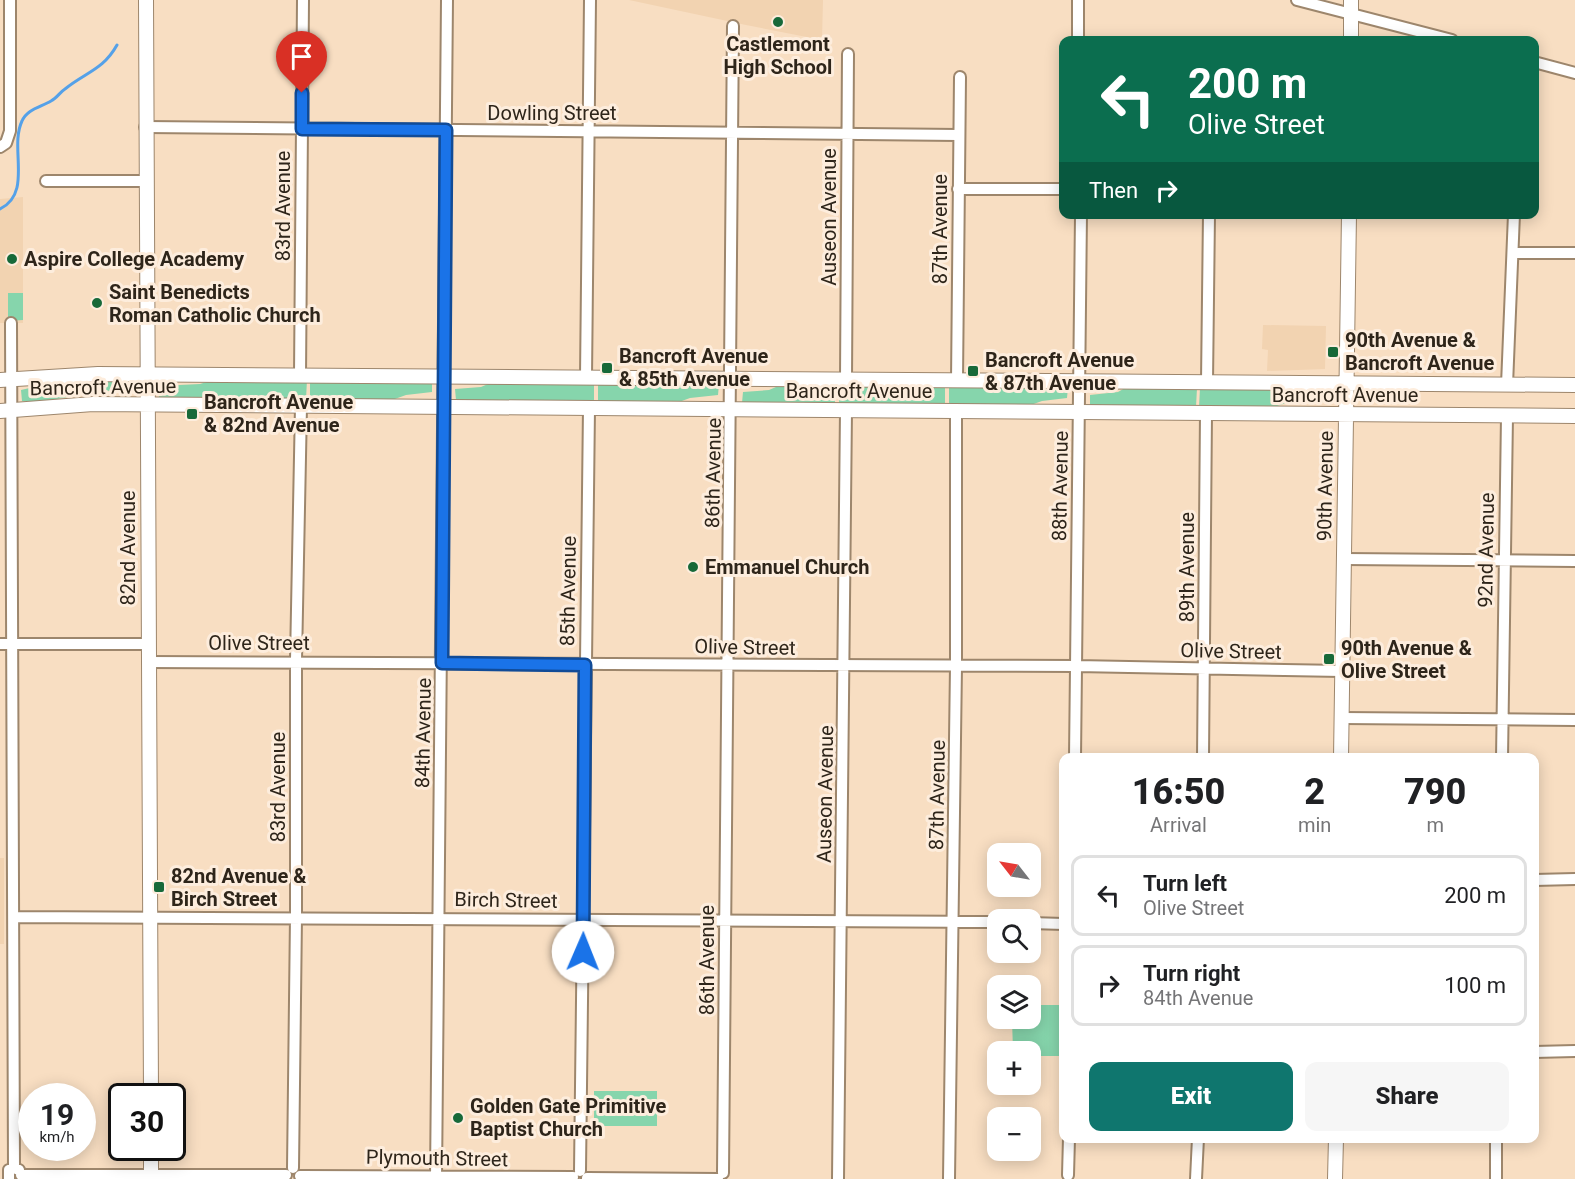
<!DOCTYPE html>
<meta charset="utf-8">
<style>
:root{--surface:#fff;--page:#f6f6f6;--text:#202124;--muted:#757577;--line:#e0e0e0;--accent:#0f766e}
body{margin:0;font-family:Roboto,sans-serif;background:var(--page);color:var(--text);height:100vh;display:flex;flex-direction:column;font-size:22px;white-space:nowrap}
*{box-sizing:border-box;margin:0}
p{font-size:20px;color:var(--muted)}
.icon{flex:none;width:33px;height:33px;fill:none;stroke:currentColor;stroke-width:2;stroke-linecap:round;stroke-linejoin:round}
.map{position:relative;flex:1;overflow:hidden}
.side{position:absolute;left:1059px;top:753px;width:480px;height:390px;display:flex;flex-direction:column;background:var(--surface);border-radius:12px;box-shadow:0 3px 15px #0003}
.side>*{flex:none}
.top-card{position:absolute;left:1059px;top:36px;width:480px;height:183px;border-radius:12px;box-shadow:0 3px 15px #0003;background:#0b6e4f;color:#fff;overflow:hidden}
.needle{width:39px;rotate:301deg}
.fabs{position:absolute;left:987px;top:843px;display:grid;gap:12px}
.fabs a{display:grid;place-items:center;width:54px;height:54px;border-radius:12px;background:var(--surface);box-shadow:0 3px 15px #0003;font-size:30px}
.speed{position:absolute;left:18px;top:1083px;display:flex;gap:12px;font-size:30px;font-weight:700;text-align:center}
.speed>*{display:grid;place-content:center;width:78px;height:78px;border-radius:50%;background:var(--surface);box-shadow:0 3px 15px #0003;line-height:1}
.speed small{font-size:15px;font-weight:400}
.speed .limit{border:3px solid #111;border-radius:9px;background:#fff;color:#111}
.pin{position:absolute;display:grid;place-items:center;width:51px;height:51px;color:#fff;margin:-62px -26px;border-radius:50% 50% 50% 0;rotate:-45deg;box-shadow:0 0 6px #0007}
.pin .icon{rotate:45deg}
.me{position:absolute;width:66px;margin:-33px;rotate:1deg;stroke-linejoin:round;filter:drop-shadow(0 0 4px #0008)}
.turn{display:flex;align-items:center;gap:21px;height:126px;padding:0 30px;font-size:27px}
.turn .icon{width:78px;height:78px;stroke-width:2.5}
.turn b{display:block;font-size:42px;line-height:51px}
.then{display:flex;align-items:center;height:57px;padding:0 30px;background:#0003;gap:12px;font-size:22px}
.eta{display:flex;justify-content:space-evenly;align-items:center;height:102px;text-align:center}
.eta b{font-size:36px;font-weight:800;line-height:42px}
.cta{display:flex;gap:12px;margin-top:auto;padding:12px 30px}
.cta a{flex:1;height:69px;border-radius:12px;background:var(--accent);color:#fff;font-size:24px;font-weight:800;line-height:69px;text-align:center}
.cta a+a{background:var(--page);color:var(--text)}
ul{padding:0;list-style:none}
li{display:flex;align-items:center;gap:18px;height:81px;margin:0 12px 9px;padding:0 18px;border:3px solid var(--line);border-radius:12px}
li div{flex:1}
li b{display:block;font-size:22px}
li em{font-style:normal}
.map>svg:first-child{display:block}
.built{fill:#f2d3b1}
.green{fill:#86d5ac}
.lines{fill:none;stroke-linecap:round;stroke-linejoin:round}
.stream{stroke:#55a1e8;stroke-width:3}
.street-casing{stroke:#9d866c;stroke-width:14}
.secondary-casing{stroke:#9d866c;stroke-width:16}
.street{stroke:#fff;stroke-width:10}
.secondary{stroke:#fff;stroke-width:14}
.route-casing{stroke:#114b97;stroke-width:15}
.route{stroke:#1a73e8;stroke-width:10}
.poi-dot{fill:#176939;stroke:#fdeddd;stroke-width:2}
.labels{text-anchor:middle;stroke-width:6;stroke-linejoin:round;paint-order:stroke}
.poi-label{font-size:20px;font-weight:bold;fill:#2e251a;stroke:#fdeddd;text-anchor:start}
.street-label{font-size:20px;fill:#2e251a;stroke:#fdeddd}
</style>
<div class="map">
<svg width="1575" height="1179" viewBox="0 0 1575 1179">
<rect width="100%" height="100%" fill="#f8dec2"/>
<!-- built -->
<path class="built" d="M 629,0 L 823,0 L 822,40 L 746,25 Z
M 23,197 L 23,323 L 0,323 L 0,199 Z
M 1263,325 L 1326,326 L 1325,369 L 1267,371 L 1268,350 L 1262,349 Z
M 0,858 L 4,858 L 4,944 L 0,944 Z"/>
<!-- green -->
<path class="green" d="M 8,293 L 23,293 L 23,320 L 8,321 Z
M 134,378 L 134,390 C 120,393 105,389 91,392 C 69,396 45,404 22,401 L 21,390 L 68,379 Z
M 216,379 L 307,380 L 306,399 L 159,397 L 159,386 L 200,384 Z
M 310,380 L 432,382 L 432,392 L 406,395 L 392,400 L 310,399 Z
M 495,381 L 594,383 L 594,402 L 456,400 L 455,389 L 481,387 Z
M 598,383 L 719,384 L 718,395 L 690,398 L 679,402 L 598,401 Z
M 783,384 L 835,385 L 835,404 L 742,403 L 743,392 L 769,390 Z
M 839,385 L 945,386 L 945,405 L 839,404 Z
M 949,386 L 1068,387 L 1067,398 L 1042,401 L 1028,406 L 949,405 Z
M 1125,388 L 1197,388 L 1196,407 L 1090,406 L 1090,395 L 1118,392 Z
M 1200,388 L 1328,390 L 1328,402 L 1286,403 L 1274,407 L 1199,407 Z
M 1031,1005 L 1060,1005 L 1060,1056 L 1031,1056 L 1030,1052 L 1013,1051 L 1012,1019 L 1030,1018 Z
M 594,1091 L 657,1091 L 657,1126 L 594,1126 Z"/>
<g class="lines">
<!-- stream -->
<path class="stream" d="M 0,209 C 33,193 9,148 22,121 C 27,109 41,107 51,101 C 57,98 60,92 65,89 C 86,72 103,70 117,45"/>
<defs>
<path id="street" d="M 1297,0 L 1452,40
M 1078,40 L 1078,0
M 1534,62 L 1575,73
M 145,127 L 958,135
M 0,147 L 6,143 L 10,131 L 10,0
M 46,181 L 145,181
M 958,189 L 1064,189
M 1514,253 L 1575,253
M 11,323 L 14,1168
M 300,375 L 303,0
M 586,377 L 590,0
M 846,380 L 848,54
M 957,381 L 960,77
M 1207,382 L 1209,214
M 1507,385 L 1514,214
M 1344,559 L 1575,561
M 0,644 L 147,644
M 148,662 L 1077,666 L 1342,671
M 1342,718 L 1575,720
M 1075,758 L 1081,214
M 1203,758 L 1206,413
M 1502,758 L 1507,416
M 1534,880 L 1575,879
M 15,917 L 998,922
M 1030,923 L 1064,924
M 1534,1052 L 1575,1051
M 1496,1138 L 1496,1179
M 293,1168 L 296,916 L 296,660 L 301,406
M 580,1171 L 589,408
M 723,1173 L 733,26
M 21,1175 L 286,1175
M 1068,1175 L 1069,1138
M 300,1176 L 573,1177
M 587,1178 L 718,1179
M 9,1179 L 9,1170 L 14,1168 L 19,1170
M 436,1179 L 447,0
M 838,1179 L 846,410
M 949,1179 L 956,666 L 956,411
M 1196,1179 L 1198,1138"/>
<path id="secondary" d="M 146,0 L 151,1096
M 1351,40 L 1351,0
M 0,380 L 98,374 L 1575,385
M 0,411 L 93,404 L 1575,416
M 1341,758 L 1349,214
M 151,1148 L 151,1179
M 1335,1179 L 1336,1138"/>
</defs>
<!-- street casing -->
<use href="#street" class="street-casing"/>
<!-- secondary casing -->
<use href="#secondary" class="secondary-casing"/>
<!-- street -->
<use href="#street" class="street"/>
<!-- secondary -->
<use href="#secondary" class="secondary"/>
</g>
<g class="lines">
<defs>
<path id="route" d="M 302,93 L 302,129 L 446,130 L 442,663 L 585,665 L 583,952"/>
</defs>
<!-- route casing -->
<use href="#route" class="route-casing"/>
<!-- route -->
<use href="#route" class="route"/>
</g>
<!-- markers -->
<g class="poi-dot">
<circle cx="778" cy="22" r="6"/>
<circle cx="12" cy="259" r="6"/>
<circle cx="97" cy="303" r="6"/>
<rect x="1327" y="346" width="12" height="12" rx="3"/>
<rect x="601" y="362" width="12" height="12" rx="3"/>
<rect x="967" y="365" width="12" height="12" rx="3"/>
<rect x="186" y="408" width="12" height="12" rx="3"/>
<circle cx="693" cy="567" r="6"/>
<rect x="1323" y="653" width="12" height="12" rx="3"/>
<rect x="153" y="881" width="12" height="12" rx="3"/>
<circle cx="458" cy="1118" r="6"/>
</g>
<g class="labels">
<!-- poi labels -->
<g class="poi-label">
<text x="778" y="51" text-anchor="middle">Castlemont<tspan x="778" dy="23">High School</tspan></text>
<text x="24" y="266">Aspire College Academy</text>
<text x="109" y="299">Saint Benedicts<tspan x="109" dy="23">Roman Catholic Church</tspan></text>
<text x="1345" y="347">90th Avenue &amp;<tspan x="1345" dy="23">Bancroft Avenue</tspan></text>
<text x="619" y="363">Bancroft Avenue<tspan x="619" dy="23">&amp; 85th Avenue</tspan></text>
<text x="985" y="367">Bancroft Avenue<tspan x="985" dy="23">&amp; 87th Avenue</tspan></text>
<text x="204" y="409">Bancroft Avenue<tspan x="204" dy="23">&amp; 82nd Avenue</tspan></text>
<text x="705" y="574">Emmanuel Church</text>
<text x="1341" y="655">90th Avenue &amp;<tspan x="1341" dy="23">Olive Street</tspan></text>
<text x="171" y="883">82nd Avenue &amp;<tspan x="171" dy="23">Birch Street</tspan></text>
<text x="470" y="1113">Golden Gate Primitive<tspan x="470" dy="23">Baptist Church</tspan></text>
</g>
<!-- street labels -->
<g class="street-label">
<text x="552" y="120">Dowling Street</text>
<text transform="translate(283 206) rotate(-90)" y="7">83rd Avenue</text>
<text transform="translate(829 217) rotate(-90)" y="7">Auseon Avenue</text>
<text transform="translate(940 229) rotate(-90)" y="7">87th Avenue</text>
<text transform="translate(103 387) rotate(-1)" y="7">Bancroft Avenue</text>
<text x="859" y="398">Bancroft Avenue</text>
<text x="1345" y="402">Bancroft Avenue</text>
<text transform="translate(713 473) rotate(-89)" y="7">86th Avenue</text>
<text transform="translate(1060 486) rotate(-89)" y="7">88th Avenue</text>
<text transform="translate(1325 486) rotate(-89)" y="7">90th Avenue</text>
<text transform="translate(128 548) rotate(-90)" y="7">82nd Avenue</text>
<text transform="translate(1486 550) rotate(-89)" y="7">92nd Avenue</text>
<text transform="translate(1187 567) rotate(-90)" y="7">89th Avenue</text>
<text transform="translate(568 591) rotate(-89)" y="7">85th Avenue</text>
<text x="259" y="650">Olive Street</text>
<text transform="translate(745 647) rotate(1)" y="7">Olive Street</text>
<text transform="translate(1231 651) rotate(1)" y="7">Olive Street</text>
<text transform="translate(423 733) rotate(-89)" y="7">84th Avenue</text>
<text transform="translate(278 787) rotate(-90)" y="7">83rd Avenue</text>
<text transform="translate(825 794) rotate(-89)" y="7">Auseon Avenue</text>
<text transform="translate(937 795) rotate(-89)" y="7">87th Avenue</text>
<text transform="translate(506 900) rotate(1)" y="7">Birch Street</text>
<text transform="translate(707 960) rotate(-90)" y="7">86th Avenue</text>
<text transform="translate(437 1158) rotate(1)" y="7">Plymouth Street</text>
</g>
</g>
</svg>
<div class="fabs">
<a><svg class="needle" viewBox="-14 -14 28 28"><path d="M0-13l5 13h-10z" fill="#e53935"/><path d="M0 13l5-13h-10z" fill="#757577"/></svg></a>
<a><svg class="icon" aria-label="search" viewBox="0 0 24 24"><circle cx="10" cy="10" r="6"/><path d="M15 15l6 6"/></svg></a>
<a><svg class="icon" aria-label="layers" viewBox="0 0 24 24"><path d="M12 4l9 5-9 5-9-5zM3 14l9 5 9-5"/></svg></a>
<a>+</a>
<a>−</a>
</div>
<div class="speed"><div>19<small>km/h</small></div><div class="limit">30</div></div>
<div class="pin" style="left:302px;top:93px;background:#d93025"><svg class="icon" aria-label="arrive" viewBox="0 0 24 24"><path d="M6 21V4h12l-3 4 3 4H6"/></svg></div>
<svg class="me" style="left:583px;top:952px" viewBox="-20 -20 40 40"><circle r="19" fill="#fff"/><path d="M0-13L10 11 0 6-10 11z" fill="#1a73e8"/></svg>
<div class="top-card">
<div class="turn"><svg class="icon" aria-label="left" viewBox="0 0 24 24"><path d="M17 20v-9H6M10 6l-5 5 5 5"/></svg><div><b>200 m</b>Olive Street</div></div>
<div class="then">Then<svg class="icon" aria-label="right" viewBox="0 0 24 24"><path d="M7 20v-9h11M14 6l5 5-5 5"/></svg></div>
</div>
<section class="side">
<div class="eta">
<div><b>16:50</b><p>Arrival</p></div>
<div><b>2</b><p>min</p></div>
<div><b>790</b><p>m</p></div>
</div>
<ul>
<li><svg class="icon" aria-label="left" viewBox="0 0 24 24"><path d="M17 20v-9H6M10 6l-5 5 5 5"/></svg><div><b>Turn left</b><p>Olive Street</p></div><em>200 m</em></li>
<li><svg class="icon" aria-label="right" viewBox="0 0 24 24"><path d="M7 20v-9h11M14 6l5 5-5 5"/></svg><div><b>Turn right</b><p>84th Avenue</p></div><em>100 m</em></li>
</ul>
<div class="cta"><a>Exit</a><a>Share</a></div>
</section>
</div>
